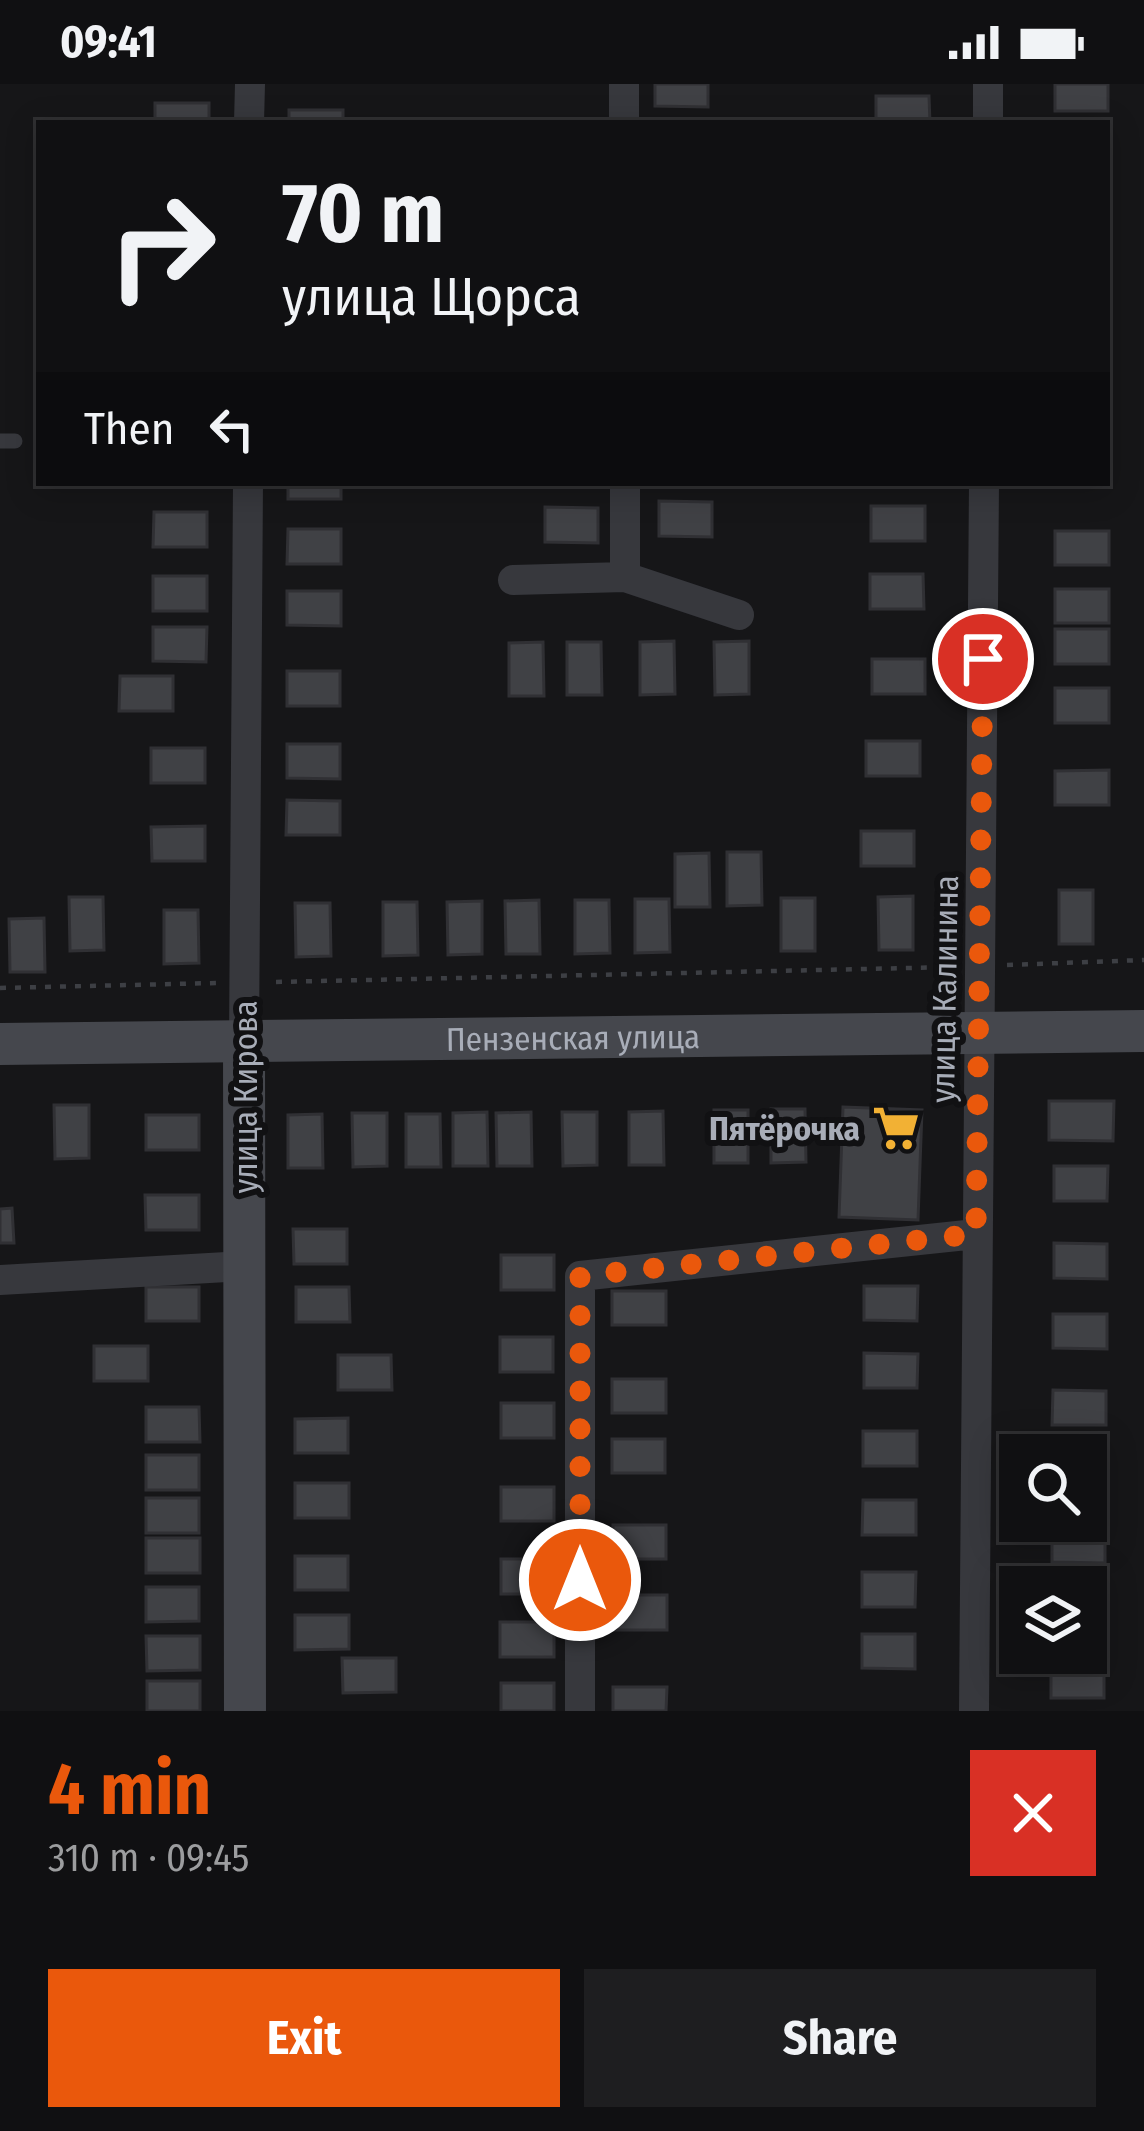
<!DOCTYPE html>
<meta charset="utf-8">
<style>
:root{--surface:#101012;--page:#1e1e20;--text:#f1f3f6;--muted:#9c9d9f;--line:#303032;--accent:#ea580c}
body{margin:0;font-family:"Fira Sans Condensed",sans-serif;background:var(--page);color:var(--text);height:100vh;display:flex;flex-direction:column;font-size:45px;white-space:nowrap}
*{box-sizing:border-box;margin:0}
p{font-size:39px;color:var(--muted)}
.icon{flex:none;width:66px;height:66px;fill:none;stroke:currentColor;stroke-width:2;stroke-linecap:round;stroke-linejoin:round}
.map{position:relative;height:1627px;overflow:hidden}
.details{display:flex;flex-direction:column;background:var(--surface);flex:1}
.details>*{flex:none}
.hud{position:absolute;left:36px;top:36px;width:1074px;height:366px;border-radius:0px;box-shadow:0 6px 30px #0003,0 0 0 3px var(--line);background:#101012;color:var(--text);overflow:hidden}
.tools{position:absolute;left:999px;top:1350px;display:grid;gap:24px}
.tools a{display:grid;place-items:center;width:108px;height:108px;border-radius:0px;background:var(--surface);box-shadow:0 6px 30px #0003,0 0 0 3px var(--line);font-size:60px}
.pin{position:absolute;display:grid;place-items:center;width:102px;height:102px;color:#fff;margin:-51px;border:6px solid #fff;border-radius:50%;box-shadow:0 3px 12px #0007}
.me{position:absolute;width:132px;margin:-66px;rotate:0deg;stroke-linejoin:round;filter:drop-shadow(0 0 9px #0008)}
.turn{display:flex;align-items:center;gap:42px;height:252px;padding:0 48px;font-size:54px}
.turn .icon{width:156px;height:156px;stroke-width:2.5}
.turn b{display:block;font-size:84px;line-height:102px}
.then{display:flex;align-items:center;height:114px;padding:0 48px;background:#0003;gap:24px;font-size:45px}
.round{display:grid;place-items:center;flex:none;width:126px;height:126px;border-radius:0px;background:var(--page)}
.summary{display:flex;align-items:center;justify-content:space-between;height:204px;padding:0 48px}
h1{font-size:72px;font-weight:700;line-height:90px;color:var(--accent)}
.button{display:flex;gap:24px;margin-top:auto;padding:24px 48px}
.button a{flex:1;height:138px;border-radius:0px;background:var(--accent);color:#fff;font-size:48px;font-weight:700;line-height:138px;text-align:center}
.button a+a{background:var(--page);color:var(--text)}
.status{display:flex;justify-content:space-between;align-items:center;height:84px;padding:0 60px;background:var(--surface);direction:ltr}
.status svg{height:33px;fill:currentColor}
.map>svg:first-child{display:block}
.building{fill:#404145;stroke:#303034;stroke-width:3}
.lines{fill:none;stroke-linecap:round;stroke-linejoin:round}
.path{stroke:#3d3f44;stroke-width:4.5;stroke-dasharray:6 9;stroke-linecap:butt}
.lane{stroke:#37383d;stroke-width:15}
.street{stroke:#37383d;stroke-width:30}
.secondary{stroke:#45474d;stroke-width:42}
.route{stroke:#ea580c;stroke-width:21;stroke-dasharray:0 37.8}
.labels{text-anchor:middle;stroke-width:12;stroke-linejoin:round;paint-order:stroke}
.street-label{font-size:33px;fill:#a8adb8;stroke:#111113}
.poi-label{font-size:33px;font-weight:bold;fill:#a8adb8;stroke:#111113;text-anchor:end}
</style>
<div class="status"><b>09:41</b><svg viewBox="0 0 49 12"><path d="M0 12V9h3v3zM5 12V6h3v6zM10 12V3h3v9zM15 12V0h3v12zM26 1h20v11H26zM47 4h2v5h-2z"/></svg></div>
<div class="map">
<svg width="1144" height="1627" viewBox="0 0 1144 1627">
<rect width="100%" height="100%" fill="#161618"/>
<!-- building -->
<path class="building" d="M 655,0 L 708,0 L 708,23 L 655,22 Z
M 1055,0 L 1108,0 L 1108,27 L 1055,27 Z
M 876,12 L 929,12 L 930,39 L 876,39 Z
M 155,19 L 209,19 L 209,39 L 155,39 Z
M 289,26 L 343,26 L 343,39 L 289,39 Z
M 288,399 L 341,399 L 341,415 L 288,415 Z
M 659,417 L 712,418 L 712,453 L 659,452 Z
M 871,422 L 925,422 L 925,457 L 871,457 Z
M 545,423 L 598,424 L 598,459 L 545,458 Z
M 154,428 L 207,428 L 207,463 L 153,463 Z
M 288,445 L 341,445 L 341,480 L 287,480 Z
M 1055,447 L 1109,447 L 1109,481 L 1055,481 Z
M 870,490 L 923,490 L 924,525 L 870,525 Z
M 153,492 L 207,492 L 207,527 L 153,527 Z
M 1055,505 L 1109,505 L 1109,539 L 1055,539 Z
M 287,507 L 341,507 L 341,542 L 287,541 Z
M 153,543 L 207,543 L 206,578 L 153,577 Z
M 1055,545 L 1109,545 L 1109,580 L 1055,580 Z
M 674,557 L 675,610 L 640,611 L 640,558 Z
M 749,557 L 749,610 L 715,611 L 714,558 Z
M 543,558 L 544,612 L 509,612 L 509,559 Z
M 567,558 L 601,558 L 602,611 L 567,611 Z
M 872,575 L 925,575 L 925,610 L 872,610 Z
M 287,587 L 340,587 L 340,622 L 287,622 Z
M 120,592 L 173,592 L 173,627 L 119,627 Z
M 1055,604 L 1109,604 L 1109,639 L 1055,639 Z
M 866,657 L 920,657 L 920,692 L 866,692 Z
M 287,660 L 340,660 L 340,695 L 287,694 Z
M 151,664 L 205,664 L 205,699 L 151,699 Z
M 1109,686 L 1109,721 L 1055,721 L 1055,687 Z
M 287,716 L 340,717 L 340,751 L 286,751 Z
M 205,742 L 205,777 L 152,777 L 151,743 Z
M 861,747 L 914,747 L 914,782 L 861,782 Z
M 727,768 L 761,768 L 762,821 L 727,822 Z
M 709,769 L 710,823 L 675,823 L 675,770 Z
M 1059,806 L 1093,806 L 1093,860 L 1059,860 Z
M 913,812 L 913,866 L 879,866 L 878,813 Z
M 69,813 L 103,813 L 104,866 L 70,867 Z
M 781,814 L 815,814 L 815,867 L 781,867 Z
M 635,815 L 669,815 L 670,868 L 635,869 Z
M 539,816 L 540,870 L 506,870 L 505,817 Z
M 575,816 L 609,816 L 610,869 L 575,870 Z
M 482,817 L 482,870 L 448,871 L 447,818 Z
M 383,818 L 417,818 L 418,871 L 383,872 Z
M 295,819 L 330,819 L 331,872 L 296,873 Z
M 164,826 L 198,826 L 199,879 L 164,880 Z
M 44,834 L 45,888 L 10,888 L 9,835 Z
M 1049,1017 L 1114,1017 L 1113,1057 L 1049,1056 Z
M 54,1021 L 89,1021 L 89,1074 L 55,1075 Z
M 843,1023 L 922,1026 L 918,1136 L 839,1133 Z
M 771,1025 L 805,1025 L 806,1078 L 771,1079 Z
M 714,1026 L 748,1026 L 748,1079 L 714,1079 Z
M 663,1027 L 664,1081 L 629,1081 L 629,1028 Z
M 487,1028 L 488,1082 L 453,1082 L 453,1029 Z
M 531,1028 L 532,1082 L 497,1082 L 496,1029 Z
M 562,1028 L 597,1028 L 597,1081 L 563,1082 Z
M 352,1029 L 387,1029 L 387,1082 L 353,1083 Z
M 322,1030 L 323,1084 L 288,1084 L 288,1031 Z
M 406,1030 L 440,1030 L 441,1083 L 406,1083 Z
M 146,1031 L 199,1031 L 199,1066 L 146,1066 Z
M 1054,1082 L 1108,1082 L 1107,1117 L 1054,1117 Z
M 145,1111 L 199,1111 L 199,1146 L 146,1146 Z
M 12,1124 L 14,1159 L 0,1159 L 0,1125 Z
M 293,1145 L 347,1145 L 347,1180 L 294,1180 Z
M 1054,1159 L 1107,1160 L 1107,1195 L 1054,1194 Z
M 501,1171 L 554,1171 L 554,1206 L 501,1206 Z
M 864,1202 L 918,1202 L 917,1237 L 864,1236 Z
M 146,1203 L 199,1203 L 199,1237 L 146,1237 Z
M 296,1203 L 349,1203 L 350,1238 L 296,1238 Z
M 612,1207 L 666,1207 L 666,1241 L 612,1241 Z
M 1053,1230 L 1107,1230 L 1107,1265 L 1053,1264 Z
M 500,1253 L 553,1253 L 553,1288 L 500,1288 Z
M 94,1262 L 148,1262 L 148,1297 L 94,1297 Z
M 864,1269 L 918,1270 L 917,1304 L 864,1304 Z
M 338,1271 L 391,1271 L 392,1306 L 338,1306 Z
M 612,1295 L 666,1295 L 666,1329 L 612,1329 Z
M 1053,1306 L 1106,1307 L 1106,1341 L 1052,1341 Z
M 501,1319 L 554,1319 L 554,1354 L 501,1354 Z
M 146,1323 L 199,1323 L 200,1358 L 146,1358 Z
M 348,1334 L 348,1369 L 295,1369 L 295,1335 Z
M 863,1347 L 917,1347 L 917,1382 L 863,1382 Z
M 612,1355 L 665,1355 L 665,1389 L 612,1389 Z
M 146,1371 L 199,1371 L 199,1406 L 146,1406 Z
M 1086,1377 L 1106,1377 L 1105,1412 L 1086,1412 Z
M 295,1399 L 349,1399 L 349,1434 L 295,1434 Z
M 501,1403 L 554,1403 L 554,1437 L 501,1437 Z
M 146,1414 L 199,1414 L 199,1449 L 146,1449 Z
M 863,1416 L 916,1416 L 916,1451 L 862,1451 Z
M 613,1441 L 666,1441 L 666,1475 L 613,1475 Z
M 1052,1444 L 1105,1444 L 1105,1479 L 1052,1478 Z
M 146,1454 L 200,1454 L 200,1489 L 146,1489 Z
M 295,1472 L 348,1472 L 348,1506 L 295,1506 Z
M 501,1475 L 554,1475 L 554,1510 L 501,1510 Z
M 862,1488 L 916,1488 L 915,1523 L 862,1523 Z
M 146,1503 L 199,1503 L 199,1537 L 146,1538 Z
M 614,1511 L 667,1511 L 667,1546 L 614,1546 Z
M 1086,1517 L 1105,1517 L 1105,1551 L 1086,1551 Z
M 295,1531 L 349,1531 L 349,1565 L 295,1566 Z
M 500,1538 L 554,1538 L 554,1573 L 500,1573 Z
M 862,1550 L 915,1550 L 915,1585 L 862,1584 Z
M 146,1552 L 200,1552 L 200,1586 L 147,1587 Z
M 342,1574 L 396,1574 L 396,1608 L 343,1609 Z
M 1051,1579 L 1104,1579 L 1104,1614 L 1051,1614 Z
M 147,1597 L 200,1597 L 200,1627 L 147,1627 Z
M 501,1599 L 554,1599 L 554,1627 L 501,1627 Z
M 613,1603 L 667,1603 L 666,1627 L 613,1627 Z"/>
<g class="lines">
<!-- path -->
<path class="path" d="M 1007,881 L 1144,876
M 276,898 L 954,883
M 0,904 L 216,899"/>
<!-- lane -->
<path class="lane" d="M 0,357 L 15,357"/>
<!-- street -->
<path class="street" d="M 624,0 L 624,39
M 249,39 L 250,0
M 988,39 L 988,0
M 625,493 L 625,399
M 513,496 L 625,493 L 739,531
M 244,957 L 248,399
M 0,1196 L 244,1182
M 580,1627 L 580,1192 L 976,1150
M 974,1627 L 984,399"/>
<!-- secondary -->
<g class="secondary">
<path d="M 244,957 L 245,1627"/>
<path id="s1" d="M 0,960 L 1144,947"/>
</g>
</g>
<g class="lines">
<!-- route -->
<path class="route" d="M 580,1496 L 580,1192 L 976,1150 L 983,575"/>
</g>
<!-- icons -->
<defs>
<symbol id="supermarket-bare" viewBox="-9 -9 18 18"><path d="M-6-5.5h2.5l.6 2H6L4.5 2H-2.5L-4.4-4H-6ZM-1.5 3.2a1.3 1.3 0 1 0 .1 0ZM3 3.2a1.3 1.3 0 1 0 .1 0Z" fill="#f2b134" stroke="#111113" stroke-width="2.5" paint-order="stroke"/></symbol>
</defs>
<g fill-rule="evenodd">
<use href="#supermarket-bare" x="863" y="1011" width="66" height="66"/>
</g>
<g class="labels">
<!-- street labels -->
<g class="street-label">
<text transform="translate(944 905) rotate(-89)" y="12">улица Калинина</text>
<text dy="12" stroke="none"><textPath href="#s1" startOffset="573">Пензенская улица</textPath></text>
<text transform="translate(245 1013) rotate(-90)" y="12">улица Кирова</text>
</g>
<!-- poi labels -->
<g class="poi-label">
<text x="860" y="1056">Пятёрочка</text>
</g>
</g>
</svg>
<div class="tools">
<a><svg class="icon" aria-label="search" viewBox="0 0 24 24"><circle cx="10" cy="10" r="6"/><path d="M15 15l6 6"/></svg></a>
<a><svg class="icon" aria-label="layers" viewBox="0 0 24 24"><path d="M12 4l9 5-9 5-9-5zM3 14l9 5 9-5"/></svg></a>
</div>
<div class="pin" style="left:983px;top:575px;background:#d93025"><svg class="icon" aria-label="arrive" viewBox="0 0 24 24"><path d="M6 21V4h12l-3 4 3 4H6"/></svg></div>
<svg class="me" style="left:580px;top:1496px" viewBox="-20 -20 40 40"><circle r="17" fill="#ea580c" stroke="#fff" stroke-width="3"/><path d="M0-11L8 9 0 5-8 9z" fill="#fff"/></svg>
<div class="hud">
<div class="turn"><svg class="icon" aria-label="right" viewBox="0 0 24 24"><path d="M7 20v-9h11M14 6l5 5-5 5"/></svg><div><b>70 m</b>улица Щорса</div></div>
<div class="then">Then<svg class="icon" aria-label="left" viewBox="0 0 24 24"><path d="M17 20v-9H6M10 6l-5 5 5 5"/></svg></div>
</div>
</div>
<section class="details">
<div class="summary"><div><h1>4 min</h1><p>310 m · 09:45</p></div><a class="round" style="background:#d93025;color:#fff"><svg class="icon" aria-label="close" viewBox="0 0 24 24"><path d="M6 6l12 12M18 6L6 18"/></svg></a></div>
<div class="button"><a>Exit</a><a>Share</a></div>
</section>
